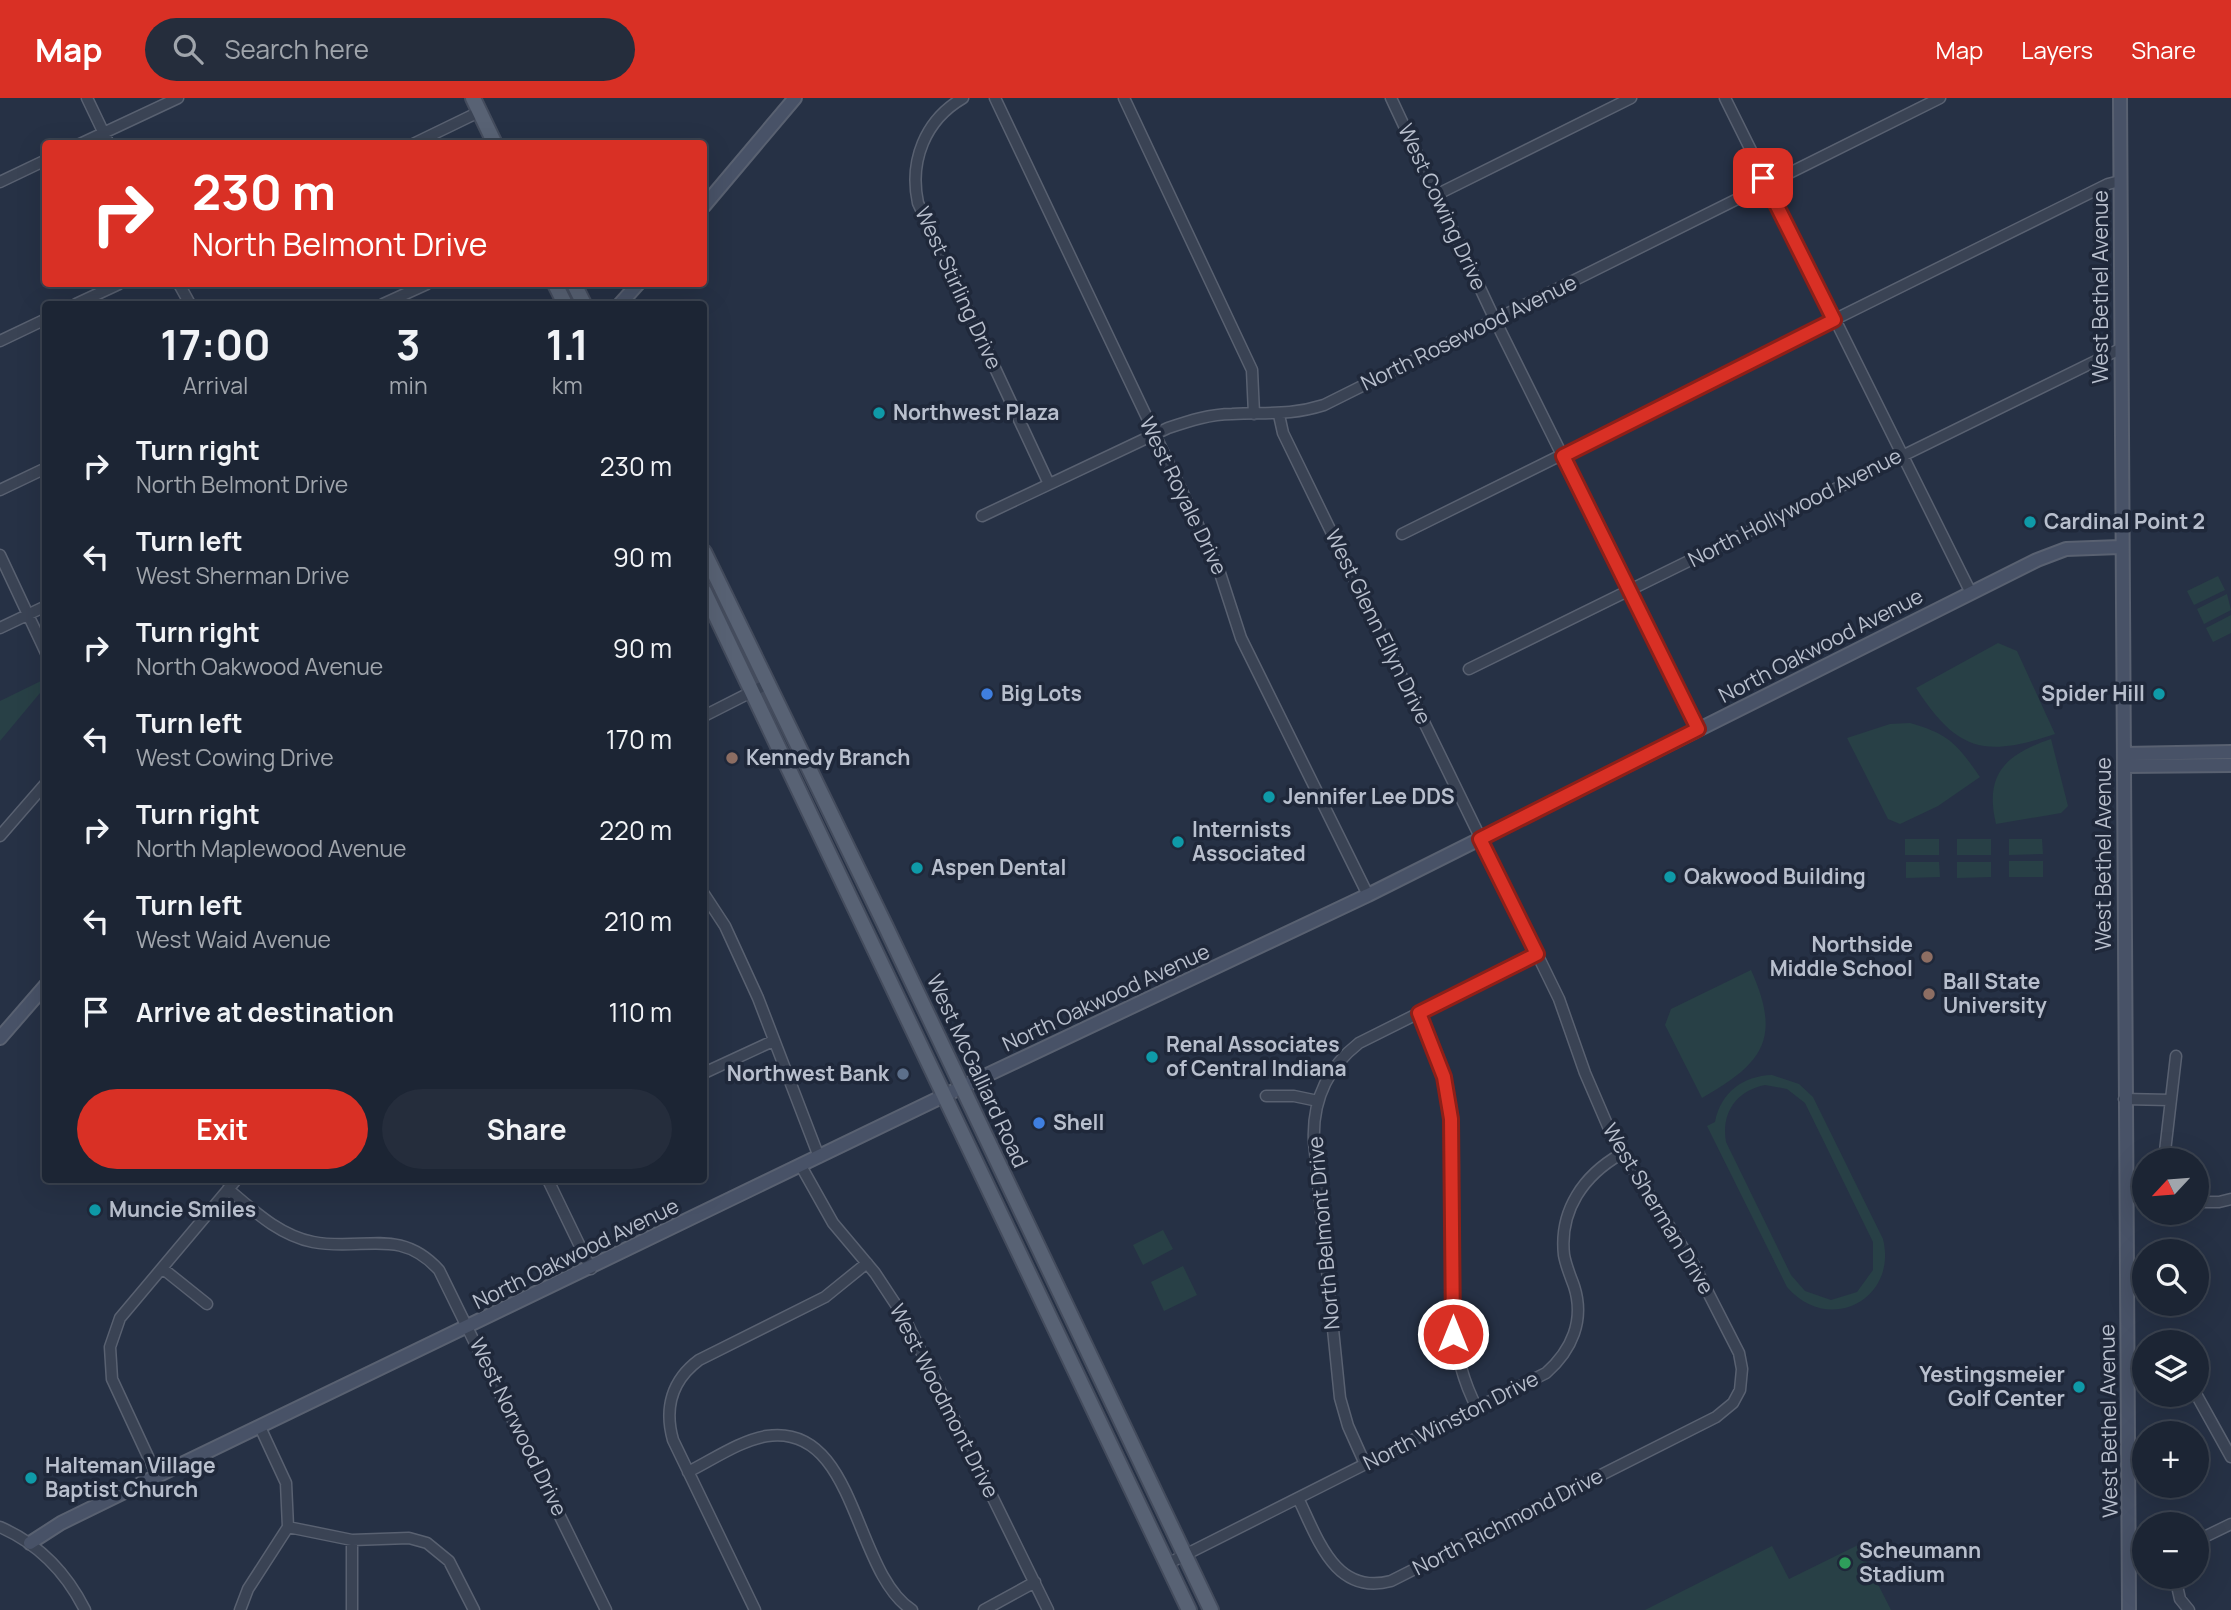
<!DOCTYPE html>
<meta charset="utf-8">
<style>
:root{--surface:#1c2534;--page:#252d3c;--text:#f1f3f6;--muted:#a0a5ac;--line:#3a424f;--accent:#d93025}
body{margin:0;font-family:Manrope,sans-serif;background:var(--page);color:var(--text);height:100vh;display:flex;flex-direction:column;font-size:26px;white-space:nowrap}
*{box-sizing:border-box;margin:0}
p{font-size:23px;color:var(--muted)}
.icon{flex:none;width:38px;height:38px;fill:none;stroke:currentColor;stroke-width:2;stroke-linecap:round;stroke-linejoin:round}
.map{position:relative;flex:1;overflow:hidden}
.drawer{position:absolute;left:42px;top:203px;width:665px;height:882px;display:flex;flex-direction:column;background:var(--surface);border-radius:7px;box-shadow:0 7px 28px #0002,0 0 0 2px var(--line)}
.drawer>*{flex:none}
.banner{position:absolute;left:42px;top:42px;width:665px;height:147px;border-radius:7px;box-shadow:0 7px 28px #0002,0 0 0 2px var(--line);background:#d93025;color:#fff;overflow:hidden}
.needle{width:46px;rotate:244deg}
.fabs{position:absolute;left:2132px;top:1050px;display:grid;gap:14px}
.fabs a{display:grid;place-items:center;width:77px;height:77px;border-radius:50%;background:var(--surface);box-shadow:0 7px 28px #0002,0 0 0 2px var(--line);font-size:35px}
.pin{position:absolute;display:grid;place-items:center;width:60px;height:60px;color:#fff;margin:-30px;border-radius:14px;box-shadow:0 4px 10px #0006}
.me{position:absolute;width:77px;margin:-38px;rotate:0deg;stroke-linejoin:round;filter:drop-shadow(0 0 5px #0008)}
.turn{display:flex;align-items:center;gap:24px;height:147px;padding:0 35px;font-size:32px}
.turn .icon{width:91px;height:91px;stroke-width:2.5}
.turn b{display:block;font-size:49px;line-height:60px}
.eta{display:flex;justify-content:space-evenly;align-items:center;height:119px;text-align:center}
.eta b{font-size:42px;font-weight:700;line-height:49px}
.cta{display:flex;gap:14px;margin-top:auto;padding:14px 35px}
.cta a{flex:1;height:80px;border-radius:42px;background:var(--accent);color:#fff;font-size:28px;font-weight:700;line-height:80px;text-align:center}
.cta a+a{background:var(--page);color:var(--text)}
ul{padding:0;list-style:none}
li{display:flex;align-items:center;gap:21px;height:91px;padding:0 35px}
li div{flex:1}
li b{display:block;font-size:26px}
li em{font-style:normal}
header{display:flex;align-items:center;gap:42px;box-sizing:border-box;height:98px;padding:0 35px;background:var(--accent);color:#fff}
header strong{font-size:33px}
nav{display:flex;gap:38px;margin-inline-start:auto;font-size:24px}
.search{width:490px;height:63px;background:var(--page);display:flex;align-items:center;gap:18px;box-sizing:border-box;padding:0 24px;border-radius:38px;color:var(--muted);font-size:26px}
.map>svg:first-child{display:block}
.park{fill:#284046;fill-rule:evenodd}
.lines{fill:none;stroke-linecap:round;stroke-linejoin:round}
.street-casing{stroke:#596171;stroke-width:13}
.secondary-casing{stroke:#596171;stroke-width:16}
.primary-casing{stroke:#444c5d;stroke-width:18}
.street{stroke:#3a4354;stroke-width:10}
.secondary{stroke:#485267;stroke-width:12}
.primary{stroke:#586274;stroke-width:14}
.route-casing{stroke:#8d1f18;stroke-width:18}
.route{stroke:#d93025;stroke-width:12}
.culture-dot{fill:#0f9aa8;stroke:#1f283a;stroke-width:2.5}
.shop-dot{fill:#3f7fe0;stroke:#1f283a;stroke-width:2.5}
.education-dot{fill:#8d6e63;stroke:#1f283a;stroke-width:2.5}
.service-dot{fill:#5c6f8a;stroke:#1f283a;stroke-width:2.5}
.leisure-dot{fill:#2e9e5b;stroke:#1f283a;stroke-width:2.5}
.labels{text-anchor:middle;stroke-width:7;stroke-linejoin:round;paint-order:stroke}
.street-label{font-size:21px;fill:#b8bfcd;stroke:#1f283a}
.poi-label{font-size:21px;font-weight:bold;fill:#b8bfcd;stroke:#1f283a;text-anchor:start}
</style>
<header>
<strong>Map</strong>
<div class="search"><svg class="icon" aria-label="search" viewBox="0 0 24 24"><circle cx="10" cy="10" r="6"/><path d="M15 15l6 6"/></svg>Search here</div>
<nav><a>Map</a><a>Layers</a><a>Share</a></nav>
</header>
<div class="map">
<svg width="2231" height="1512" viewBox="0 0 2231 1512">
<rect width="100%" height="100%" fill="#263145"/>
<!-- park -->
<path class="park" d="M 2218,478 L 2225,492 L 2194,507 L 2187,493 Z
M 2227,496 L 2231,512 L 2204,526 L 2197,511 Z
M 2231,517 L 2231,535 L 2213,544 L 2206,530 Z
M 1998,545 L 2017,553 L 2055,636 C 1984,660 1957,653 1916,590 Z
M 45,581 L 45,589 L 0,643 L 0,603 Z
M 1910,625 C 1949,636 1957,646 1980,679 L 1938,708 L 1900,726 L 1888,721 L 1847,640 L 1890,626 Z
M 2051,641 L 2068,708 L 2061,715 L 1996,726 C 1984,676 2006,656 2051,641 Z
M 1905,741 L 1939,741 L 1939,757 L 1905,757 Z
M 1957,741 L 1991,741 L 1991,757 L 1957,757 Z
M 2009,741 L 2042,741 L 2043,756 L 2009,757 Z
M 2009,763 L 2043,763 L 2043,779 L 2009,779 Z
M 1906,764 L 1939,764 L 1940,779 L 1906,780 Z
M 1957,764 L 1991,764 L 1991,779 L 1957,780 Z
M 1751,872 C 1782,941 1763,965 1702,1000 L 1665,927 L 1671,911 Z
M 1772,977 L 1799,986 L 1813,999 L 1883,1141 C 1898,1202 1828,1237 1787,1189 L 1707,1028 L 1715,1024 C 1721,994 1743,978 1772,977 ZM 1765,987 L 1787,991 L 1805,1005 L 1873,1144 L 1873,1172 L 1857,1194 L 1831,1202 L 1805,1193 L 1791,1177 L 1726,1044 C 1721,1015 1736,993 1765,987 Z
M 1163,1132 L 1173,1151 L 1143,1167 L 1133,1147 Z
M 1183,1168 L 1197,1197 L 1164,1213 L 1151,1184 Z
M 1858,1447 L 1891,1512 L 1645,1512 L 1772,1448 L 1789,1481 Z"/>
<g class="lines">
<defs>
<path id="street" d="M 87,0 L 109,46
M 963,0 C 925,22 909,63 918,105 L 1049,386
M 995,0 L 1218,469 L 1241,540 L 1368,797
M 1124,0 L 1252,272 L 1254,316
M 1391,0 L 1495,222 L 1698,631
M 1725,0 L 1971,495
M 80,46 L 178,0
M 413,46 L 479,14
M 0,84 L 46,62
M 1436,97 L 1631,0
M 179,186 L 190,206
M 76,206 L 119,186
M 383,206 L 427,186
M 0,243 L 46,221
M 1279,317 L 1283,335 L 1559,901 L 1585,975 L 1613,1040 L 1694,1167 L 1739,1255 L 1742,1271 L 1740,1292 L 1733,1305 L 1716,1319 L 1391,1483 C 1335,1498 1318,1441 1298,1400
M 0,392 L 46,370
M 982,418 L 1168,330 C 1189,323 1210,316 1232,316 C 1266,314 1289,318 1324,307 L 1940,0
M 1402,436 L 2108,86 L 2120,83
M 0,457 L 46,555
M 0,530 L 46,508
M 1469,571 L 2120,251
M 704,618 L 767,586
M 0,738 L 46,685
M 704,796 L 725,828 L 758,900 L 819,1059
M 1419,915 C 1438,956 1451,998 1453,1043 C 1458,1131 1434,1229 1477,1310
M 704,975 L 773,943
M 1266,998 L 1294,998 L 1318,1003
M 2124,1001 L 2170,1002
M 2164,1062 L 2176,958
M 801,1068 L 833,1125 L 875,1175 L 904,1219 L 1048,1512
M 548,1082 L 591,1171
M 228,1091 C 254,1113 279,1137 313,1144 C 362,1154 399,1128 439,1172 L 606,1512
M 2196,1104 L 2219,1104 L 2231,1101
M 162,1170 L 207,1206
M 2129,1281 L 2144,1280
M 2196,1296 L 2231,1359
M 1365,1366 L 1348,1328 L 1340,1300 L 1314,1044 C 1312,1004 1327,970 1359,945 L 1537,856
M 688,1374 C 712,1362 741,1342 767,1338 C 857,1325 853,1474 912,1512
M 157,1378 L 112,1281 L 110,1249 L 120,1220 L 236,1082
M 0,1429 C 39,1446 66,1474 85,1512
M 288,1429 L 352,1442 L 409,1440 L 427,1445 L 449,1463 L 474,1512
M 352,1442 L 352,1512
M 2196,1443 L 2231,1426
M 1167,1466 L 1546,1275 C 1572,1252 1585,1222 1574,1188 C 1570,1177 1566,1168 1564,1157 C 1559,1112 1584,1077 1621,1056
M 2175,1479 L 2180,1501 L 2189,1512
M 240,1512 L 248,1491 L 288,1429 L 286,1385 L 260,1329
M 755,1512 L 673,1342 C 664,1310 672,1282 699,1262 L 825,1199 L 867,1165
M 984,1512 L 1035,1484"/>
<path id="secondary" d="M 2120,0 L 2129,1512
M 704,108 L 795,0
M 620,206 L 638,186
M 2124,656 L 2231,654
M 2124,668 L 2231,667
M 0,940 L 46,887
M 30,1445 L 61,1425 L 157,1378 L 987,977 L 1368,797 L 2037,462 L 2066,451 L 2120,449"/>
<path id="primary" d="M 473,0 L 495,46
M 555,186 L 565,206
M 574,186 L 584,206
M 704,454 L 885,827 L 1211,1512
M 704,493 L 1189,1512"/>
</defs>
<!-- street casing -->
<use href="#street" class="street-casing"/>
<!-- secondary casing -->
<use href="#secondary" class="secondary-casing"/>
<!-- primary casing -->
<use href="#primary" class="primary-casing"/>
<!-- street -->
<use href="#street" class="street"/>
<!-- secondary -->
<use href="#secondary" class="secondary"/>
<!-- primary -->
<use href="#primary" class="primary"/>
</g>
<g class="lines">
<defs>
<path id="route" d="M 1453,1236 L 1451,1021 L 1444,979 L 1419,915 L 1537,856 L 1480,741 L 1698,631 L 1563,358 L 1834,222 L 1763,80"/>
</defs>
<!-- route casing -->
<use href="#route" class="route-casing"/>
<!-- route -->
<use href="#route" class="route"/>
</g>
<!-- markers -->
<g class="culture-dot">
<circle cx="879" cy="315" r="7"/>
<circle cx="2030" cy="424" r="7"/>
<circle cx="2159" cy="596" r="7"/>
<circle cx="1269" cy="699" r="7"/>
<circle cx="1178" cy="744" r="7"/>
<circle cx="917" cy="770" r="7"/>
<circle cx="1670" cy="779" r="7"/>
<circle cx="1152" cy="959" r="7"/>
<circle cx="95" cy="1112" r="7"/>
<circle cx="2079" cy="1289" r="7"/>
<circle cx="31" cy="1380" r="7"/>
</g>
<g class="shop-dot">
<circle cx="987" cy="596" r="7"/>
<circle cx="1039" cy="1025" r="7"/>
</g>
<g class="education-dot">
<circle cx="732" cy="660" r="7"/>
<circle cx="1927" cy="859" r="7"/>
<circle cx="1929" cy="896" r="7"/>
</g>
<circle class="service-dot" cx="903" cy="976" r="7"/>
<circle class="leisure-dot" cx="1845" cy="1465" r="7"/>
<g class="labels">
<!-- street labels -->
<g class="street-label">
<text transform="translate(1442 109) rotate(65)" y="7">West Cowing Drive</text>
<text transform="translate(2101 189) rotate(-90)" y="7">West Bethel Avenue</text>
<text transform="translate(958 190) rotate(65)" y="7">West Stirling Drive</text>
<text transform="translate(1469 235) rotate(-26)" y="7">North Rosewood Avenue</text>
<text transform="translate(1183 398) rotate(64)" y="7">West Royale Drive</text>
<text transform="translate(1795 410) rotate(-27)" y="7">North Hollywood Avenue</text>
<text transform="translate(1378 529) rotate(64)" y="7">West Glenn Ellyn Drive</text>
<text transform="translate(1821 548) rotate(-27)" y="7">North Oakwood Avenue</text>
<text transform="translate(2104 756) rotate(-90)" y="7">West Bethel Avenue</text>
<text transform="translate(1106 900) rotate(-25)" y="7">North Oakwood Avenue</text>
<text transform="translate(977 973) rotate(65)" y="7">West McGalliard Road</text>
<text transform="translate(1658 1111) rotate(59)" y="7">West Sherman Drive</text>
<text transform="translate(1324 1135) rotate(-95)" y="7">North Belmont Drive</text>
<text transform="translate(576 1156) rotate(-26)" y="7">North Oakwood Avenue</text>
<text transform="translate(944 1303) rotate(63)" y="7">West Woodmont Drive</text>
<text transform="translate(1451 1323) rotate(-27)" y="7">North Winston Drive</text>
<text transform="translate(2109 1323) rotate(-91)" y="7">West Bethel Avenue</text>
<text transform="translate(518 1329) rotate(64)" y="7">West Norwood Drive</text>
<text transform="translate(1508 1424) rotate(-27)" y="7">North Richmond Drive</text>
</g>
<!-- poi labels -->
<g class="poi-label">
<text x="893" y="322">Northwest Plaza</text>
<text x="2044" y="431">Cardinal Point 2</text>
<text x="1001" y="603">Big Lots</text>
<text x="2145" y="603" text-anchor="end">Spider Hill</text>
<text x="746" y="667">Kennedy Branch</text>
<text x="1283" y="706">Jennifer Lee DDS</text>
<text x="1192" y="739">Internists<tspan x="1192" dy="24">Associated</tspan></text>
<text x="931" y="777">Aspen Dental</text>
<text x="1684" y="786">Oakwood Building</text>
<text x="1913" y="854" text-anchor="end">Northside<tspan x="1913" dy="24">Middle School</tspan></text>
<text x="1943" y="891">Ball State<tspan x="1943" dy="24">University</tspan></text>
<text x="1166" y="954">Renal Associates<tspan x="1166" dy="24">of Central Indiana</tspan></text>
<text x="889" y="983" text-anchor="end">Northwest Bank</text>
<text x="1053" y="1032">Shell</text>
<text x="109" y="1119">Muncie Smiles</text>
<text x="2065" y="1284" text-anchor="end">Yestingsmeier<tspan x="2065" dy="24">Golf Center</tspan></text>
<text x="45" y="1375">Halteman Village<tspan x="45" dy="24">Baptist Church</tspan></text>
<text x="1859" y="1460">Scheumann<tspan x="1859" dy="24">Stadium</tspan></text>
</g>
</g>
</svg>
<div class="fabs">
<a><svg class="needle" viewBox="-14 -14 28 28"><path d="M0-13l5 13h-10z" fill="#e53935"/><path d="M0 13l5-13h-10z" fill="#a0a5ac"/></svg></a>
<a><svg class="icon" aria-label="search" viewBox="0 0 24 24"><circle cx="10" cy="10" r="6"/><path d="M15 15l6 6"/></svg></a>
<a><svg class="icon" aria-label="layers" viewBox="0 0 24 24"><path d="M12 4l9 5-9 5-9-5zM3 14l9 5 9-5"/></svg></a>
<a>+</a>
<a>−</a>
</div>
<div class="pin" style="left:1763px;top:80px;background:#d93025"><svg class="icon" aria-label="arrive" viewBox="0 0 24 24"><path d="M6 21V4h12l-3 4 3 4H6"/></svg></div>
<svg class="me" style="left:1453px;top:1236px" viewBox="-20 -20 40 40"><circle r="17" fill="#d93025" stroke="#fff" stroke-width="3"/><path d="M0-11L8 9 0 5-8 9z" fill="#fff"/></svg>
<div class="banner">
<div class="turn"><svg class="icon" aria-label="right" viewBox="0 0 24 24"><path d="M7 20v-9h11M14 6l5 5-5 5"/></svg><div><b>230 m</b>North Belmont Drive</div></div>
</div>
<section class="drawer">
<div class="eta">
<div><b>17:00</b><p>Arrival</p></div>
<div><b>3</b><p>min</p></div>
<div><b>1.1</b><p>km</p></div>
</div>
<ul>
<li><svg class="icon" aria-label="right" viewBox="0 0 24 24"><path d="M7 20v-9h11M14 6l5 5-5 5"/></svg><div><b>Turn right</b><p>North Belmont Drive</p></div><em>230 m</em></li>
<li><svg class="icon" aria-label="left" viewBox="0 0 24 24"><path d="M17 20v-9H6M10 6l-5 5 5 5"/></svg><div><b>Turn left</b><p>West Sherman Drive</p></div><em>90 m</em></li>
<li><svg class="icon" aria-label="right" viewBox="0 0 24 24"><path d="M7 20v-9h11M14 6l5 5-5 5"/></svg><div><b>Turn right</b><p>North Oakwood Avenue</p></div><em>90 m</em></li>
<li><svg class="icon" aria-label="left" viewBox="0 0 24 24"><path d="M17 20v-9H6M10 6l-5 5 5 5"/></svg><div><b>Turn left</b><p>West Cowing Drive</p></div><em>170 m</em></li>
<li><svg class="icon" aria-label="right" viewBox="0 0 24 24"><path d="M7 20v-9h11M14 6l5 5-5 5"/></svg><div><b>Turn right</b><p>North Maplewood Avenue</p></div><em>220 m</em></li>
<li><svg class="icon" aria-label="left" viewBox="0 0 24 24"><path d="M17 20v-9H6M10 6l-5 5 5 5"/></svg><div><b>Turn left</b><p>West Waid Avenue</p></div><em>210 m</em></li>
<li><svg class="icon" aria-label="arrive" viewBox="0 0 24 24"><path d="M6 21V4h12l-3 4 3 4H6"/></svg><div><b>Arrive at destination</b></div><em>110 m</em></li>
</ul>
<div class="cta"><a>Exit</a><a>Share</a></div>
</section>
</div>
